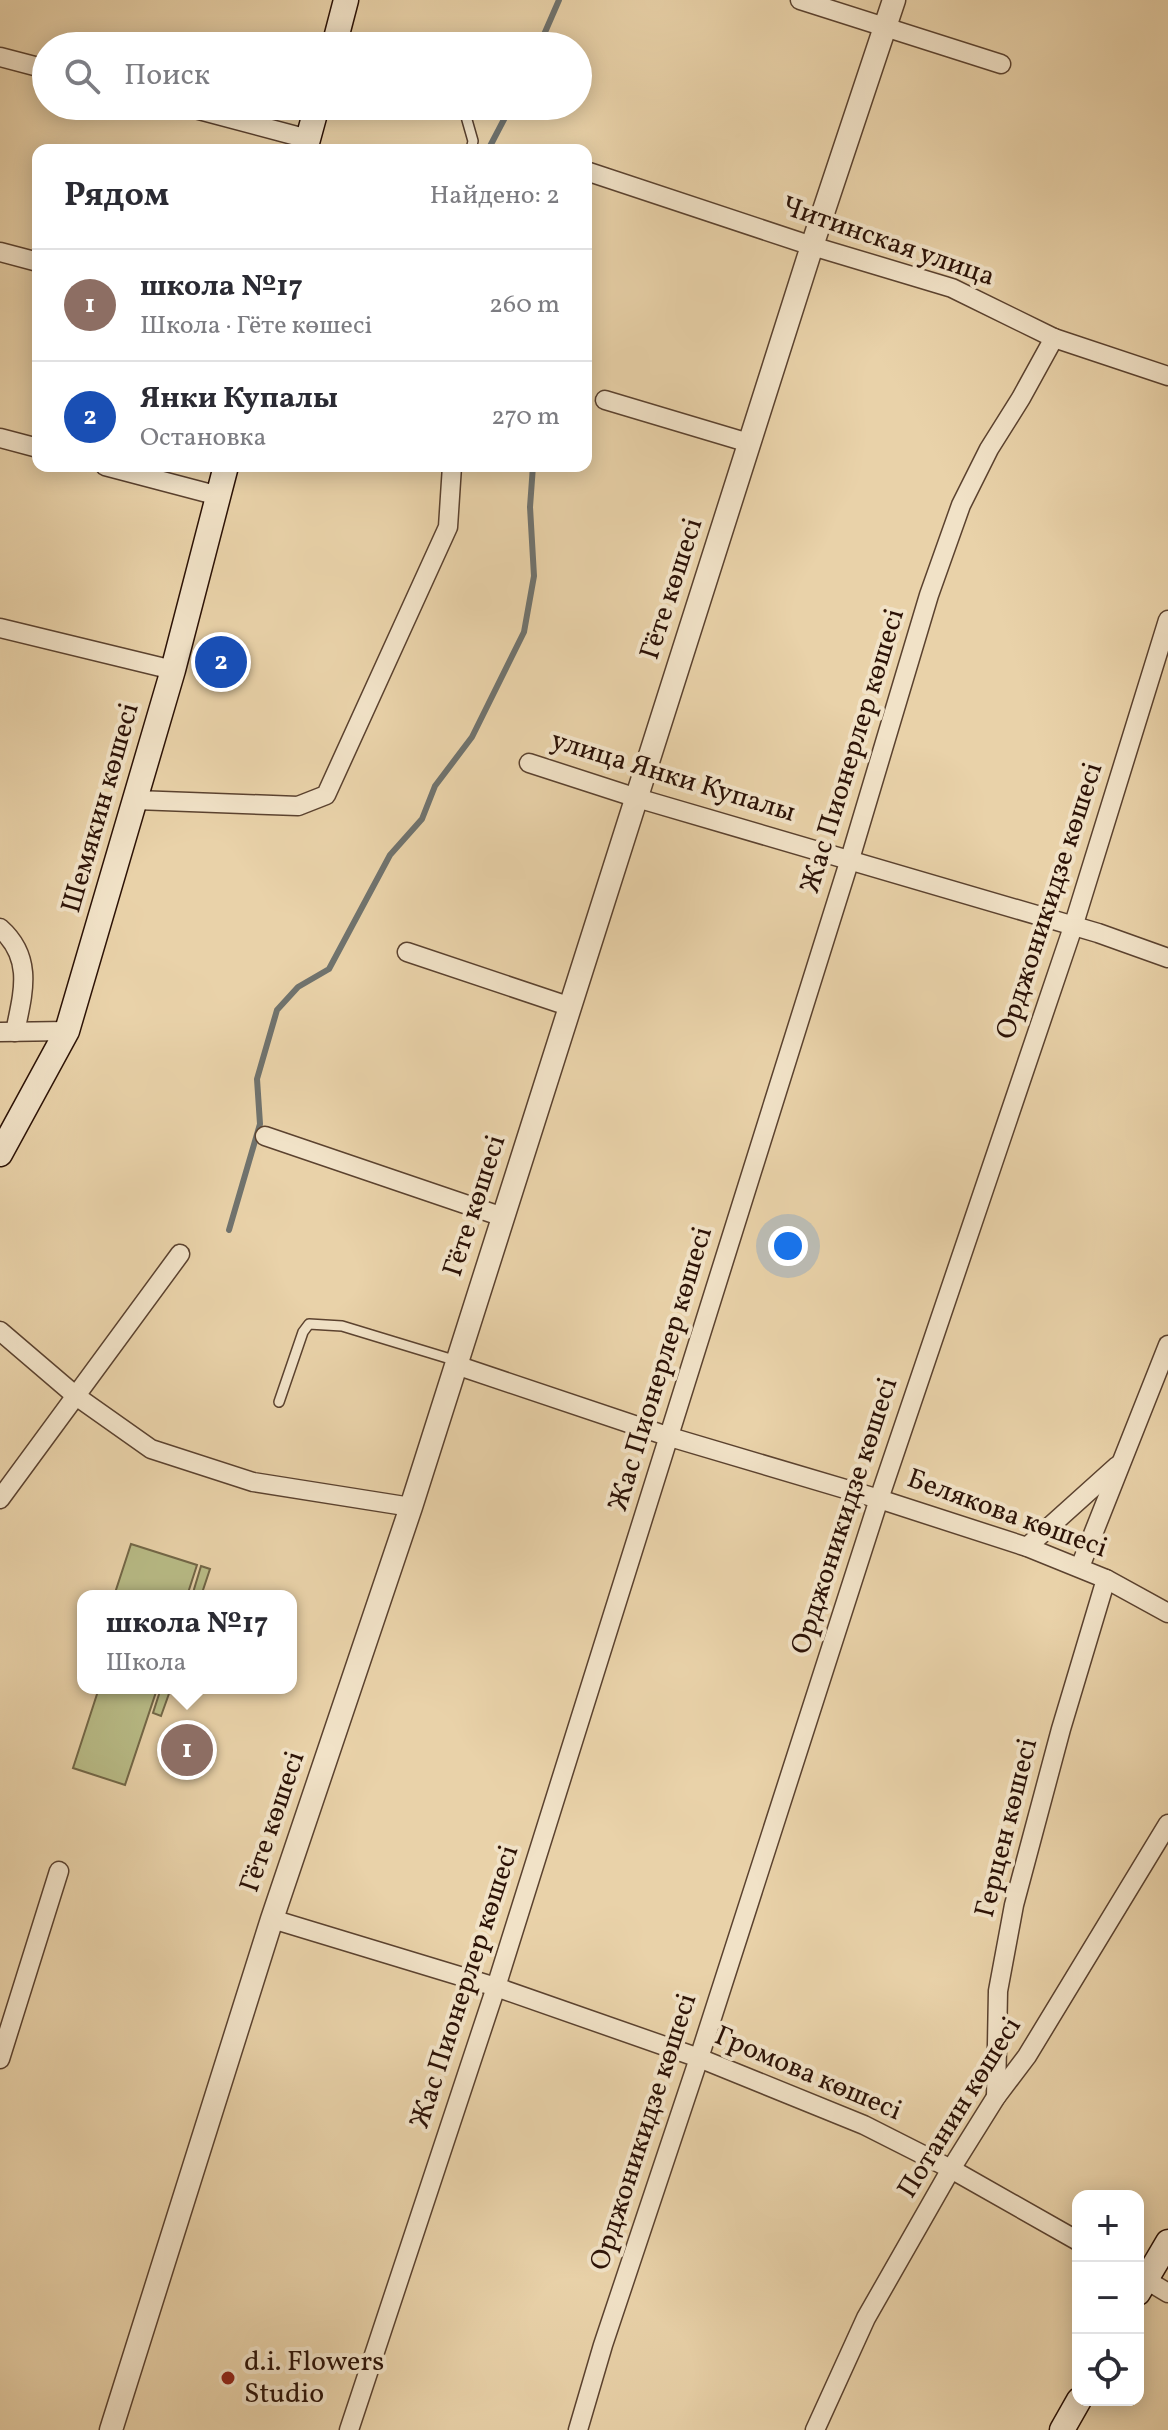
<!DOCTYPE html>
<html lang="ru">
<meta charset="utf-8">
<style>
body{margin:0;font-family:Vollkorn,serif;background:#f2f2f3;color:#2b2b33}
.controls{position:absolute;right:24px;bottom:24px;display:grid;overflow:hidden;border-radius:16px;box-shadow:0 4px 20px #0003}
.controls button{width:72px;height:72px;display:grid;place-items:center;padding:0;border:0;border-bottom:2px solid #e1e1e2;background:#fff;color:#2b2b33;font:40px sans-serif}
.you{position:absolute;left:788px;top:1246px;width:28px;height:28px;margin:-20px;border:6px solid #fff;border-radius:50%;background:#1a73e8;box-shadow:0 0 0 12px #1a73e833}
.badge{display:grid;place-items:center;width:52px;height:52px;border-radius:50%;background:#8f2418;color:#fff;font-size:26px;font-weight:700}
.pin{position:absolute;translate:-50% -50%;border:4px solid #fff;box-shadow:0 2px 8px #0006}
.popup{position:absolute;left:77px;top:1590px;width:220px;height:104px;box-sizing:border-box;display:grid;place-content:center;border-radius:16px;background:#fff;filter:drop-shadow(0 2px 6px #0005);font-size:26px;white-space:nowrap;color:#7c7c81}
.popup b{font-size:30px;color:#2b2b33}
.popup::after{content:'';position:absolute;left:50%;top:100%;margin-left:-16px;border:16px solid transparent;border-top-color:#fff}
.list{margin:0;padding:0;list-style:none}
h2{display:flex;justify-content:space-between;align-items:center;height:104px;margin:0;padding:0 32px;font-size:34px}
h2 small{font-size:26px;font-weight:400;color:#7c7c81}
.list li{display:grid;grid-template-columns:52px 1fr auto;gap:24px;align-items:center;box-sizing:border-box;height:112px;padding:0 32px;border-top:2px solid #e1e1e2}
.list b{display:block;font-size:30px;white-space:nowrap}
.list p{margin:0;font-size:26px;white-space:nowrap;color:#7c7c81}
.list em{font-size:26px;font-style:normal;color:#7c7c81}
.icon{flex:none;width:44px;height:44px;fill:none;stroke:currentColor;stroke-width:2;stroke-linecap:round;stroke-linejoin:round}
.map{position:relative;flex:none;width:1168px;height:2430px;overflow:hidden}
.search{position:absolute;background:#fff;box-shadow:0 4px 20px #0003;left:32px;top:32px;width:560px;height:88px;display:flex;align-items:center;gap:20px;box-sizing:border-box;padding:0 28px;border-radius:44px;color:#7c7c81;font-size:30px}
.panel{position:absolute;background:#fff;box-shadow:0 4px 20px #0003;left:32px;top:144px;width:560px;height:328px;border-radius:16px}
.map>svg:first-child{display:block}
.green{fill:#b8bb86;stroke:#726646;stroke-width:2}
.lines{fill:none;stroke-linecap:round;stroke-linejoin:round}
.stream{stroke:#70736e;stroke-width:6}
.service-casing{stroke:#5b422f;stroke-width:12}
.minor-casing{stroke:#5b422f;stroke-width:21}
.tertiary-casing{stroke:#5b422f;stroke-width:25}
.secondary-casing{stroke:#2c1206;stroke-width:27}
.service{stroke:#f1e2c7;stroke-width:9}
.minor{stroke:#f1e2c7;stroke-width:18}
.tertiary{stroke:#f1e2c7;stroke-width:22}
.secondary{stroke:#f1e2c7;stroke-width:24}
.poi-dot{fill:#8f2418;stroke:#f1e2c7;stroke-width:3}
.labels{text-anchor:middle;dominant-baseline:central;stroke-width:8;stroke-linejoin:round;paint-order:stroke}
.street-label{font-size:28px;fill:#2c1206;stroke:#f1e2c7}
.poi-label{font-size:28px;fill:#2c1206;stroke:#f1e2c7;text-anchor:start}
</style>
<div class="map">
<svg width="1168" height="2430" viewBox="0 0 1168 2430">
<rect width="100%" height="100%" fill="#e9d2a9"/>
<filter id="stains"><feTurbulence type="fractalNoise" baseFrequency=".0025" numOctaves="4"/><feColorMatrix values="0 0 0 0 .2 0 0 0 0 .09 0 0 0 0 .02 0 0 0 .5 -.17"/></filter>
<radialGradient id="worn" r=".72"><stop offset=".6" stop-color="#630" stop-opacity="0"/><stop offset="1" stop-color="#630" stop-opacity=".3"/></radialGradient>
<g class="green">
<polygon points="131,1544 197,1565 187,1596 114,1596"/>
<polygon points="201,1566 210,1569 201,1596 192,1596"/>
<polygon points="99,1688 145,1688 156,1692 125,1785 73,1768"/>
<polygon points="161,1688 171,1688 161,1716 153,1713"/>
</g>
<g class="lines">
<g class="stream">
<polyline points="539,46 559,0"/>
<polyline points="488,150 511,106"/>
<polyline points="229,1230 260,1124 257,1079 277,1010 298,987 329,969 390,855 422,819 435,786 472,737 524,632 534,576 530,507 533,466"/>
</g>
<g class="service-casing">
<g id="service">
<polyline points="463,106 473,141 471,150"/>
<polyline points="279,1402 303,1332 309,1324 342,1326 457,1361"/>
</g>
</g>
<g class="minor-casing">
<g id="minor">
<polyline points="800,0 1001,64"/>
<polyline points="0,57 46,69"/>
<polyline points="184,106 308,139"/>
<polyline points="586,171 812,246 952,288 1054,338 1168,376"/>
<polyline points="0,252 38,262"/>
<polyline points="605,400 749,443"/>
<polyline points="0,438 38,448"/>
<polyline points="105,466 219,496"/>
<polyline points="0,628 173,670"/>
<polyline points="529,763 637,798 1098,933 1168,958"/>
<polyline points="136,800 298,806 326,795 448,527 452,466"/>
<path d="M0,928C34,958 23,993 15,1032"/>
<polyline points="407,952 571,1007"/>
<polyline points="0,1032 67,1031"/>
<polyline points="265,1136 503,1217"/>
<polyline points="0,1331 76,1396 151,1449 253,1482 411,1507"/>
<polyline points="456,1365 670,1437 879,1499 1027,1547 1106,1579 1168,1613"/>
<polyline points="0,1499 180,1254"/>
<polyline points="1027,1547 1117,1466"/>
<polyline points="1080,1567 1168,1345"/>
<polyline points="272,1919 496,1987 699,2058 864,2125 951,2169 1078,2241"/>
<polyline points="0,2059 59,1871"/>
<polyline points="996,2097 998,1991 1014,1905 1061,1729 1106,1579"/>
<polyline points="1138,2275 1168,2293"/>
<polyline points="349,2430 496,1987 850,859 929,595 961,505 989,449 1021,398 1054,338"/>
<polyline points="578,2430 603,2345 699,2058 879,1499 1073,927 1168,620"/>
<polyline points="815,2430 866,2318 951,2169 996,2097 1027,2056 1168,1824"/>
</g>
</g>
<g class="tertiary-casing">
<polyline id="tertiary" points="111,2430 272,1919 411,1507 812,246 894,0"/>
</g>
<g class="secondary-casing">
<g id="secondary">
<polyline points="334,46 346,0"/>
<polyline points="305,150 317,106"/>
<polyline points="0,1154 67,1031 173,670 226,466"/>
<polyline points="1138,2293 1168,2242"/>
<polyline points="1062,2430 1079,2400"/>
</g>
</g>
<use href="#service" class="service"/>
<use href="#minor" class="minor"/>
<use href="#tertiary" class="tertiary"/>
<use href="#secondary" class="secondary"/>
</g>
<circle class="poi-dot" cx="228" cy="2378" r="8"/>
<g class="labels">
<g class="street-label">
<text transform="translate(888 242) rotate(19)">Читинская улица</text>
<text transform="translate(672 589) rotate(-72)">Гёте көшесі</text>
<text transform="translate(853 751) rotate(-73)">Жас Пионерлер көшесі</text>
<text transform="translate(673 777) rotate(17)">улица Янки Купалы</text>
<text transform="translate(101 808) rotate(-74)">Шемякин көшесі</text>
<text transform="translate(1050 901) rotate(-72)">Орджоникидзе көшесі</text>
<text transform="translate(475 1206) rotate(-72)">Гёте көшесі</text>
<text transform="translate(661 1369) rotate(-73)">Жас Пионерлер көшесі</text>
<text transform="translate(1007 1514) rotate(20)">Белякова көшесі</text>
<text transform="translate(845 1516) rotate(-72)">Орджоникидзе көшесі</text>
<text transform="translate(273 1822) rotate(-71)">Гёте көшесі</text>
<text transform="translate(1007 1828) rotate(-76)">Герцен көшесі</text>
<text transform="translate(465 1987) rotate(-72)">Жас Пионерлер көшесі</text>
<text transform="translate(808 2074) rotate(23)">Громова көшесі</text>
<text transform="translate(960 2108) rotate(-58)">Потанин көшесі</text>
<text transform="translate(644 2132) rotate(-72)">Орджоникидзе көшесі</text>
</g>
<g class="poi-label">
<text x="244" y="2362">d.i. Flowers<tspan x="244" dy="32">Studio</tspan></text>
</g>
</g>
<rect width="100%" height="100%" filter="url(#stains)"/>
<rect width="100%" height="100%" fill="url(#worn)"/>
</svg>
<div class="controls">
<button>+</button>
<button>−</button>
<button><svg class="icon" aria-label="locate" viewBox="0 0 24 24"><circle cx="12" cy="12" r="6"/><path d="M12 2v4M12 18v4M2 12h4M18 12h4"/></svg></button>
</div>
<div class="you"></div>
<div class="pin badge" style="left:187px;top:1750px;background:#8d6e63">1</div>
<div class="popup"><b>школа №17</b>Школа</div>
<div class="pin badge" style="left:221px;top:662px;background:#1a4fb4">2</div>
<div class="search"><svg class="icon" aria-label="search" viewBox="0 0 24 24"><circle cx="10" cy="10" r="6"/><path d="M15 15l6 6"/></svg>Поиск</div>
<section class="panel">
<h2>Рядом<small>Найдено: 2</small></h2>
<ul class="list">
<li><span class="badge" style="background:#8d6e63">1</span><div><b>школа №17</b><p>Школа · Гёте көшесі</p></div><em>260 m</em></li>
<li><span class="badge" style="background:#1a4fb4">2</span><div><b>Янки Купалы</b><p>Остановка</p></div><em>270 m</em></li>
</ul>
</section>
</div>
